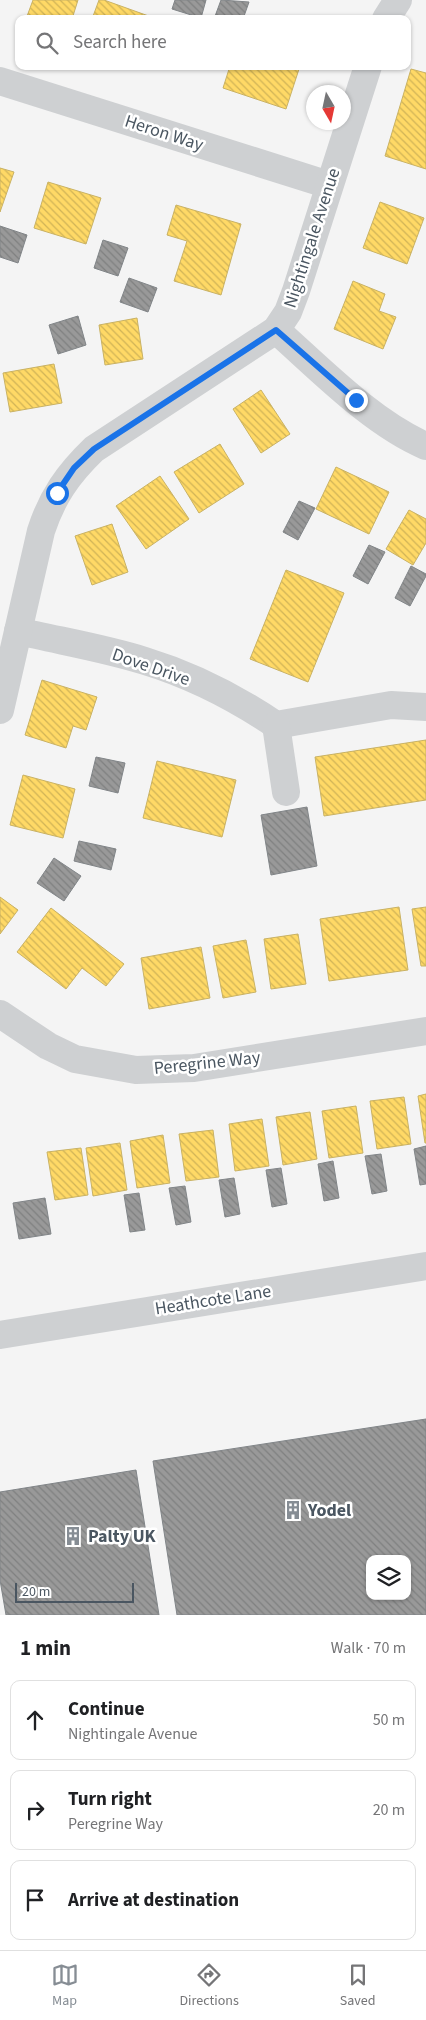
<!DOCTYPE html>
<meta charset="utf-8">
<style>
body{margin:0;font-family:"Source Sans 3",sans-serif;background:#f2f2f2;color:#202124}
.controls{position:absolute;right:15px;bottom:15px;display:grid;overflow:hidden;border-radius:10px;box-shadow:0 1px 4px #0004}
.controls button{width:45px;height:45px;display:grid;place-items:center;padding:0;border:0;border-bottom:1px solid #e0e0e0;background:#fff;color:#202124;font:25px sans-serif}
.compass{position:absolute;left:306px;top:85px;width:45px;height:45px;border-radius:50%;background:#fff;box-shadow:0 1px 4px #0004;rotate:171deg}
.scale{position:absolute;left:15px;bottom:12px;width:119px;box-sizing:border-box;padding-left:5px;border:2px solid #4a5661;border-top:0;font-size:14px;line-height:18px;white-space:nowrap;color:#4a5661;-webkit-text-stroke:4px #fff;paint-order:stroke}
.stop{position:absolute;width:15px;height:15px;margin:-11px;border:4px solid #1a73e8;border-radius:50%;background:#fff}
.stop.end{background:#1a73e8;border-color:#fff;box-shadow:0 1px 5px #0008}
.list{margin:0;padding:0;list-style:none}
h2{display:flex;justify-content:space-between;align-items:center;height:65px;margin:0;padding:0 20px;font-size:21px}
h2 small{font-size:16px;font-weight:400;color:#757577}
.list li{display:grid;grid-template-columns:32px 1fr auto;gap:15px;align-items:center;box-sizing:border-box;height:80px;margin:0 10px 10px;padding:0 10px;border:1px solid #e0e0e0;border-radius:10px}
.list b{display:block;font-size:19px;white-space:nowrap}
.list p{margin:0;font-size:16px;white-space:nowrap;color:#757577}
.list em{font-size:16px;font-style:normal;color:#757577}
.icon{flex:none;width:28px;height:28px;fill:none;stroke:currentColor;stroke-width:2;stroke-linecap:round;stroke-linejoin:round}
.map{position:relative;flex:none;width:426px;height:1615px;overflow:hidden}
.search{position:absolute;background:#fff;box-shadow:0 1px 4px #0004;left:15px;right:15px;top:15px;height:55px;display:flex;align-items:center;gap:12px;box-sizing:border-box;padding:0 18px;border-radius:10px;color:#757577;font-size:19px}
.sheet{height:335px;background:#fff}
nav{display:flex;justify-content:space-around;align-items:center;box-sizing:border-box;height:70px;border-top:1px solid #e0e0e0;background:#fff;font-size:14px;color:#757577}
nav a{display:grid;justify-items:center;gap:2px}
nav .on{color:#868d94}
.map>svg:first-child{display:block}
.homes{fill:url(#homes-back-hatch);stroke:#c9b264}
.industry{fill:url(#industry-back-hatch);stroke:#818588;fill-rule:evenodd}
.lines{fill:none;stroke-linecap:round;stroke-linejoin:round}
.minor{stroke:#ced0d2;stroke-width:28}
.tertiary{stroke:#ced0d2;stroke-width:28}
.route{stroke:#1a73e8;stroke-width:6}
.labels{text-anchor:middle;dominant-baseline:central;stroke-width:5;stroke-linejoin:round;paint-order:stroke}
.street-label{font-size:18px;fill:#4a5661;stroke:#fff}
.poi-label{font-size:18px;font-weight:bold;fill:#4a5661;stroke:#fff;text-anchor:start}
</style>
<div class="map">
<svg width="426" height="1615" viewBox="0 0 426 1615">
<defs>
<pattern id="homes-back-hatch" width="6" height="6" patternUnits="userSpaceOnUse" patternTransform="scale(1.25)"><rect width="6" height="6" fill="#ffd966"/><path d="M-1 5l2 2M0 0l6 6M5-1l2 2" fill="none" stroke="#d0b357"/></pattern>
<pattern id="industry-back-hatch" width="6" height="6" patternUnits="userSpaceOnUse" patternTransform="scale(1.25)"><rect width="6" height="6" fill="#999"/><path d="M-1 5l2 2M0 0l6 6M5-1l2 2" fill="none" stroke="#7f8080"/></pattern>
</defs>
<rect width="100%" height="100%" fill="#f4f4f4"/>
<g class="homes">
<polygon points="33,0 78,0 72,19 26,19"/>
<polygon points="99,0 104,0 157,19 92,19"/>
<polygon points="230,66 300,66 286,109 223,88"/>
<polygon points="411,69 426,73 426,169 385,156"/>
<polygon points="0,168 14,172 0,212"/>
<polygon points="48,182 101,198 86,244 34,228"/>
<polygon points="380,202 424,218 407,264 363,248"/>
<polygon points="176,205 241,224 221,295 174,281 187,241 167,235"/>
<polygon points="353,281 385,294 379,311 396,317 383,349 334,329"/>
<polygon points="137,318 143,359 105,365 99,325"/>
<polygon points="54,364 62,403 10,412 3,373"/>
<polygon points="261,390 290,434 261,453 233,409"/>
<polygon points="220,444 244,484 199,513 174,472"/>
<polygon points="336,467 389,492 369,534 316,509"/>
<polygon points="160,476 189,519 146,549 116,506"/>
<polygon points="409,510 426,519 426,543 413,565 386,549"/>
<polygon points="112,524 128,572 92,585 75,536"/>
<polygon points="286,570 344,593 308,682 250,659"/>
<polygon points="42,680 97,697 86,730 73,726 66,748 25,735"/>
<polygon points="426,740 426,800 324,816 315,757"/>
<polygon points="157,761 236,780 222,837 143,818"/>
<polygon points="23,775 75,789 63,838 10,825"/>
<polygon points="0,897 18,910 0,934"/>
<polygon points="399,907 408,970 329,981 320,919"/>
<polygon points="426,907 426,966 421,966 412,909"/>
<polygon points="51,908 124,964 106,986 82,968 66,989 17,952"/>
<polygon points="298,934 306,984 271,989 264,939"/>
<polygon points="246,940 256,992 223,998 213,946"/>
<polygon points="201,947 210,998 149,1009 141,958"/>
<polygon points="426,1094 426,1143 425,1143 418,1096"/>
<polygon points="404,1097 411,1144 377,1149 370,1101"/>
<polygon points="356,1106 363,1153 329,1158 322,1111"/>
<polygon points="310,1112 317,1159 283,1165 276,1117"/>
<polygon points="262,1119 269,1166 235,1171 229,1124"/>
<polygon points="213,1130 219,1177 186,1181 179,1134"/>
<polygon points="163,1135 170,1183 137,1188 130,1141"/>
<polygon points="120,1143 127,1190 93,1196 86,1148"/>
<polygon points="81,1148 88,1195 55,1200 47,1152"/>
</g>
<g class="industry">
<polygon points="175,0 206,0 201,18 172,9"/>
<polygon points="221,0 249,2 243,19 214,19"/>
<polygon points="0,226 27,235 18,263 0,257"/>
<polygon points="103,240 128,248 118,276 94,268"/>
<polygon points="129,278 157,288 148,312 120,302"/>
<polygon points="78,316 86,345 58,354 49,325"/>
<polygon points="299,501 315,508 298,540 283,532"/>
<polygon points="369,545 385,552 368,584 353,576"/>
<polygon points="411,566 426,574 426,576 410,606 395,598"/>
<polygon points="96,757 125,763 118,793 89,786"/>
<polygon points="307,807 317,866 271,875 261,815"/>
<polygon points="79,841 116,849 111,870 74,861"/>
<polygon points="54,858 81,876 64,901 37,883"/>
<polygon points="426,1146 426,1184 420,1185 414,1149"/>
<polygon points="381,1154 387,1191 372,1194 365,1156"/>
<polygon points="333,1161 339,1198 324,1201 318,1164"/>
<polygon points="281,1168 287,1204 272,1207 266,1170"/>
<polygon points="234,1178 240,1214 225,1217 219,1180"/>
<polygon points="185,1186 191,1222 176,1225 169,1188"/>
<polygon points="139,1193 145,1230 130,1232 124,1195"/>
<polygon points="45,1198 51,1234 19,1239 13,1203"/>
<path d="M426,1419V1615H177L153,1461ZM370,1559H407V1596H370Z"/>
<polygon points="136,1470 159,1615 6,1615 0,1580 0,1492"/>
</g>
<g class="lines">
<g class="minor">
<polyline points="386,19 398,0"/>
<polyline points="0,81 329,185"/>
<path d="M276,330C320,369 372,423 426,446"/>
<path d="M18,631C60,641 104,648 145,661C191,675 236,698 276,725L391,705L426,707"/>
<path d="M0,710L41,531C52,497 68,474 94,449L276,330L288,312L296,291L368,66"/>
<polyline points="276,725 286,792"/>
<polyline points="0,1014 48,1046 75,1059 136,1070 194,1068 426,1031"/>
</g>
<polyline class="tertiary" points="0,1335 426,1266"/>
</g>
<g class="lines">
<polyline class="route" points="57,493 74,468 94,449 276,330 356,400"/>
</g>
<defs>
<g id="building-bare" transform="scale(1.5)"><path d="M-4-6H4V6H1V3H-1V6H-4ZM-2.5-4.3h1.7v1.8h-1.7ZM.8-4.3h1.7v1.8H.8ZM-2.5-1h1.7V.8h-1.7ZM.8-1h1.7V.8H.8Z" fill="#868d94" stroke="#fff" stroke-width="2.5" paint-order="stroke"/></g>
</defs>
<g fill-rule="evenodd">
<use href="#building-bare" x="293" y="1510"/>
<use href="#building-bare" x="73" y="1536"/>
</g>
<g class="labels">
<g class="street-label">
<text transform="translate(164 133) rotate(18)">Heron Way</text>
<text transform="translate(312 238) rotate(-72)">Nightingale Avenue</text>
<text transform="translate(151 667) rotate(19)">Dove Drive</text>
<text transform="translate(207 1063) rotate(-6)">Peregrine Way</text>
<text transform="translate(213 1300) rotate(-9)">Heathcote Lane</text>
</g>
<g class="poi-label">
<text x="308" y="1510">Yodel</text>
<text x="88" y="1536">Palty UK</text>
</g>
</g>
</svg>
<div class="controls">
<button><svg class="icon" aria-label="layers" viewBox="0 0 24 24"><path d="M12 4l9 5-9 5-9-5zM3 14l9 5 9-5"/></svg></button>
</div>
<svg class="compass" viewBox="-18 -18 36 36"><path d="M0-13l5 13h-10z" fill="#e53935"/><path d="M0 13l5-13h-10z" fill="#757577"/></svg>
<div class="scale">20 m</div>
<div class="stop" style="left:57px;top:493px"></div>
<div class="stop end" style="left:356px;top:400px"></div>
<div class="search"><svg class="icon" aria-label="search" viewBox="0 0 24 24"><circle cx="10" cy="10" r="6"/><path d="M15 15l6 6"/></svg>Search here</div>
</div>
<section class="sheet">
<h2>1 min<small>Walk · 70 m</small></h2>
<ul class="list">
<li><svg class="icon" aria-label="ahead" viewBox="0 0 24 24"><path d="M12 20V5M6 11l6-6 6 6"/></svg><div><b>Continue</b><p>Nightingale Avenue</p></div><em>50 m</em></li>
<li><svg class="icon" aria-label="right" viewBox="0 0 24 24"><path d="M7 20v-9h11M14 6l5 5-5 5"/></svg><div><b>Turn right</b><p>Peregrine Way</p></div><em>20 m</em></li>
<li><svg class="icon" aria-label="arrive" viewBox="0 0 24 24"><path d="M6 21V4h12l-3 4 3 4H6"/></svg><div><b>Arrive at destination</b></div></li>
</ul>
</section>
<nav>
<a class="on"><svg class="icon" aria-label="map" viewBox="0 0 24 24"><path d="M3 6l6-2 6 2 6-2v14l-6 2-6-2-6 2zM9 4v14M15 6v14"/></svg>Map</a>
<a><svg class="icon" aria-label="directions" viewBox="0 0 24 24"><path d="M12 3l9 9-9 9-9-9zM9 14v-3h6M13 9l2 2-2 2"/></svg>Directions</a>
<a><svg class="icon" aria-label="saved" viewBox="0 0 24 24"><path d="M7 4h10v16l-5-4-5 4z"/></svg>Saved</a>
</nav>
